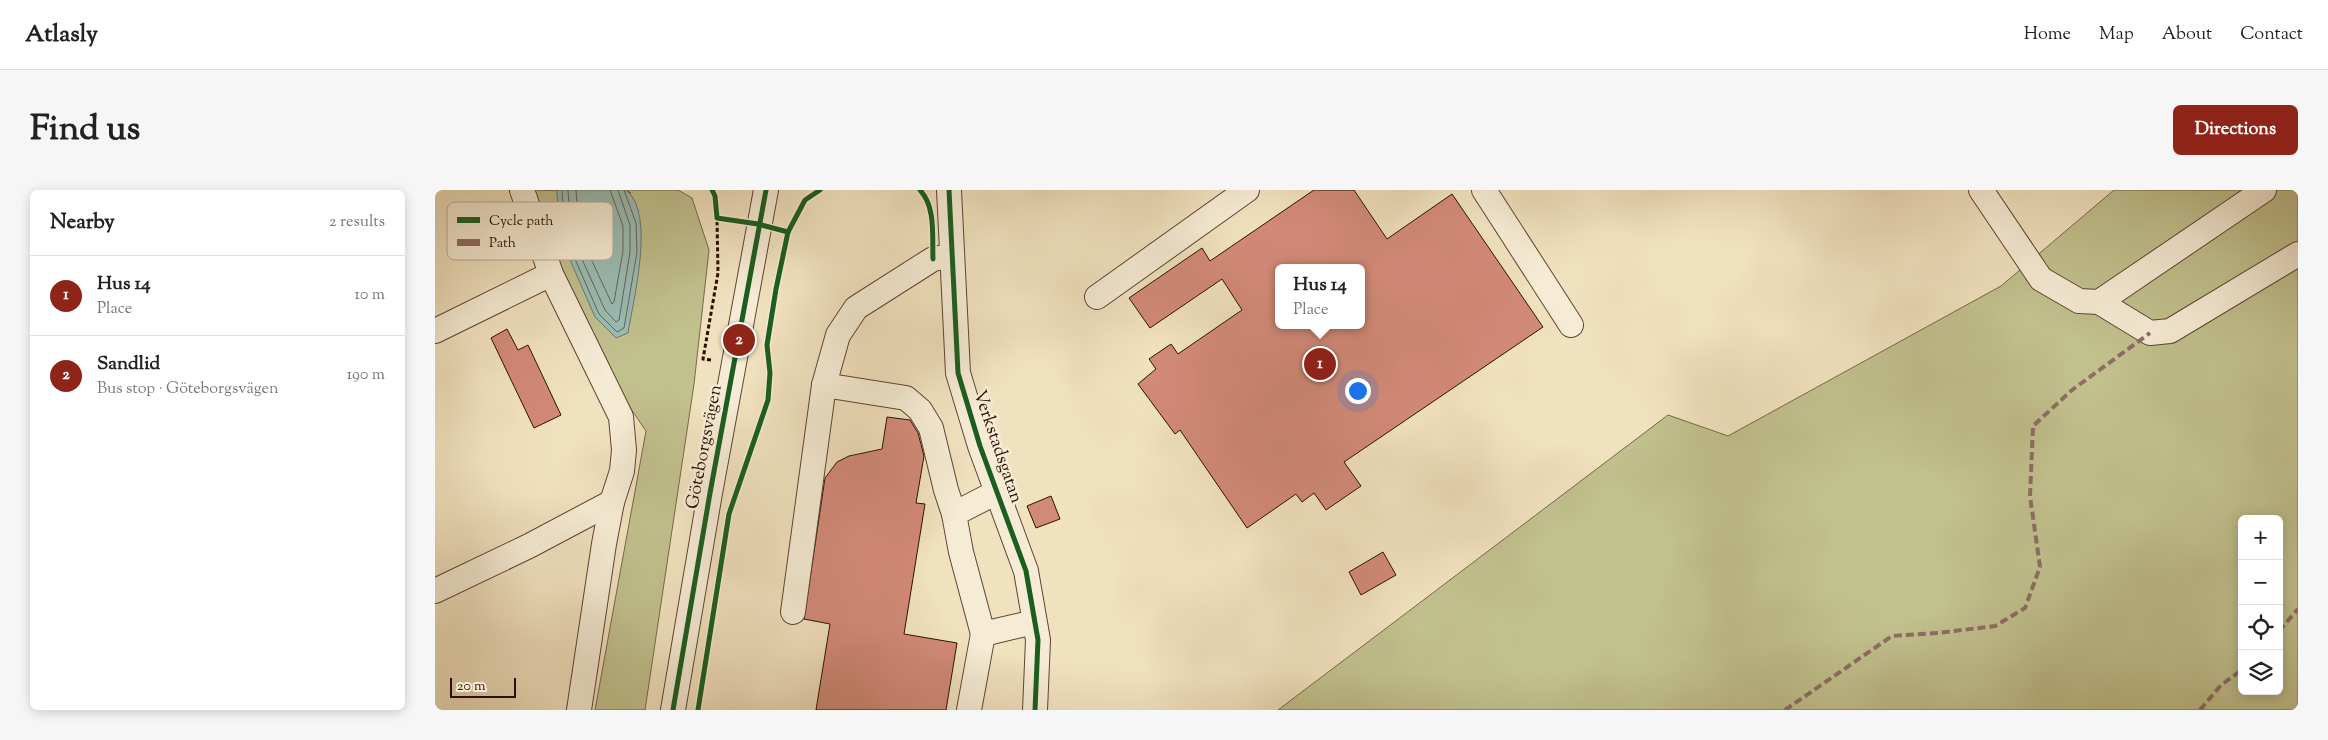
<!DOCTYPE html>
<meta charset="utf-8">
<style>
body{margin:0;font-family:"Sorts Mill Goudy",serif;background:#f6f6f6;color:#222}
.controls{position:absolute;right:15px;bottom:15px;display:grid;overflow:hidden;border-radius:8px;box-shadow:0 2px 12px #0003}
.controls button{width:45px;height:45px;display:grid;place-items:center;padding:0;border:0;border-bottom:1px solid #e0e0e0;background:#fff;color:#222;font:25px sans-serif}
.scale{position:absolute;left:15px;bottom:12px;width:66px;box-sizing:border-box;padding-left:5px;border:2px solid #2d0f03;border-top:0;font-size:14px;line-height:18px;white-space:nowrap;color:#2d0f03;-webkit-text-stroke:4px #f6ecd5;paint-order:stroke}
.you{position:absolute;left:922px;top:200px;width:18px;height:18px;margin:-12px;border:4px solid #fff;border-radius:50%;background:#1a73e8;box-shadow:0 0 0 8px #1a73e833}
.badge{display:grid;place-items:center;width:32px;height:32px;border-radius:50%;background:#8f2418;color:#fff;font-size:16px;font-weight:700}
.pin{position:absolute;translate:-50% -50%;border:2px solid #fff;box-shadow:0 1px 5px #0006}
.popup{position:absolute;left:840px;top:74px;width:90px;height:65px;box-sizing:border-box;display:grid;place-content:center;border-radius:8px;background:#fff;filter:drop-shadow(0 1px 4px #0005);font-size:16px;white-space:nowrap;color:#767676}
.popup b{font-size:19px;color:#222}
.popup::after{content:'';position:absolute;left:50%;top:100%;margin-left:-10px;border:10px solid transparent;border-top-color:#fff}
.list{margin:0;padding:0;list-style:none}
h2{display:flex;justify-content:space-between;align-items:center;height:65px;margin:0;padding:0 20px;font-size:21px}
h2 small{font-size:16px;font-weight:400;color:#767676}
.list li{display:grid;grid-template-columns:32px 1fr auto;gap:15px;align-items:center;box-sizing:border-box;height:80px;padding:0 20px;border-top:1px solid #e0e0e0}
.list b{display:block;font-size:19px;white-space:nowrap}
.list p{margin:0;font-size:16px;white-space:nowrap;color:#767676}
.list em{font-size:16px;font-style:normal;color:#767676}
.icon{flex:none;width:28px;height:28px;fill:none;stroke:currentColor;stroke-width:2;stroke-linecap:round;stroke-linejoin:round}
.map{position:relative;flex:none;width:1863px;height:520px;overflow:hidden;border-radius:8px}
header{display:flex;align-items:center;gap:30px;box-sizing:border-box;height:70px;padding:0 25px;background:#fff;border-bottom:1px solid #e0e0e0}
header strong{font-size:24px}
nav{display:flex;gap:28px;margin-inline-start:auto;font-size:18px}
.intro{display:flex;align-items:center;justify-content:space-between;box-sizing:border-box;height:120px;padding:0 30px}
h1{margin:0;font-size:35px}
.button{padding:12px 22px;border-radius:8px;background:#8f2418;color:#fff;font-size:18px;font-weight:700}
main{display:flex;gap:30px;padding:0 30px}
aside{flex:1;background:#fff;border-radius:8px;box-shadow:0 2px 12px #0003}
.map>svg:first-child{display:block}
.green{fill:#c1c18e;stroke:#776848;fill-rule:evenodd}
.water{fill:#9bbdb5;stroke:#6f776e}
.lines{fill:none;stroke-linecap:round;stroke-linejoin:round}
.shore{stroke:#64665c;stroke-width:1}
.building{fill:#d28a78;stroke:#2d0f03;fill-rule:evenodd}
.minor-casing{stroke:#5e4432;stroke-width:26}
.path{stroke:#2d0f03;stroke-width:3;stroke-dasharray:4 2.5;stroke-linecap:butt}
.minor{stroke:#f6ecd5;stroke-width:24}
.quiet{stroke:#8d6e63;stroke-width:4;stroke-dasharray:8 4;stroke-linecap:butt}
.cycleway-casing{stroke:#f6ecd5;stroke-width:8}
.cycleway{stroke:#1b5e20;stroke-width:5}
.labels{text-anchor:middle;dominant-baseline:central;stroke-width:5;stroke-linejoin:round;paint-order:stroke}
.street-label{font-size:18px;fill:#2d0f03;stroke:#f6ecd5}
.key{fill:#f6ecd5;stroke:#baaa96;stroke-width:1}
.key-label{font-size:14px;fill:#2d0f03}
</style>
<header>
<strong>Atlasly</strong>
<nav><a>Home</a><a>Map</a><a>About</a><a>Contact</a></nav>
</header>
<div class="intro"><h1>Find us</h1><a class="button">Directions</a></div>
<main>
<aside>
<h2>Nearby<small>2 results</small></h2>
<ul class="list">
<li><span class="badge">1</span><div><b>Hus 14</b><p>Place</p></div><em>10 m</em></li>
<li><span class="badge">2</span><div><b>Sandlid</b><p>Bus stop · Göteborgsvägen</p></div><em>190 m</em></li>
</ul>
</aside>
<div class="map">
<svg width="1863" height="520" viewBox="0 0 1863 520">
<rect width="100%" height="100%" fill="#f1e2bf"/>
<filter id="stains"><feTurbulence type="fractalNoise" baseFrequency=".004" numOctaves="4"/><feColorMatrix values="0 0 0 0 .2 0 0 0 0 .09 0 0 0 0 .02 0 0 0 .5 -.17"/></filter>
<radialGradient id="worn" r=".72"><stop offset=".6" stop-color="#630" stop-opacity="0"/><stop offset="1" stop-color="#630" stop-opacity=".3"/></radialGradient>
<g class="green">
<polygon points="99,0 196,3 191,0 243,0 257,8 274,60 259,194 210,520 160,520 211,241 181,197 104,44"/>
<path d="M1679,0H1863V520H843L1233,225L1293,246L1566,96ZM1807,329H1844V501H1807Z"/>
</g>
<path class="water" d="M124,0H191C221,23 198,111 193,143L181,148L160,127L125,47L122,2Z"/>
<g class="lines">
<g class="shore">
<polyline points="127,0 130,46 164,124 182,142 189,138 202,62 201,33 189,0"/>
<polyline points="133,0 136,45 170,120 181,132 184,130 195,62 195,35 183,0"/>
<polyline points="141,0 144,43 177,114 179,112 188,61 188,36 175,0"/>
</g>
</g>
<g class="building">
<path d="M879,0H919L952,49L1017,4L1108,137L909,272L926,296L891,320L879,303L867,312L861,304L812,338L745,240L740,244L703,194L721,179L714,169L736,154L743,164L807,120L787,89L715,138L694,108L767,58L775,71ZM844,78H926V135H844Z"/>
<polygon points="72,139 83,160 93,155 126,225 99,238 56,148"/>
<polygon points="452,227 475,230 483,243 489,266 481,313 490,314 469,444 522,453 511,520 381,520 395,434 369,429 390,288 402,272 414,266 447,259"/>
<polygon points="616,306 625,329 601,338 592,316"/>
<polygon points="948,362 961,385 926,405 914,382"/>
</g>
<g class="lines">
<g class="minor-casing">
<g id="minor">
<polyline points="87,0 116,84 186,227 189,260 187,281 177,312 169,354 144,520"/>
<polyline points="514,0 523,183 545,256 591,381 603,450 600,520"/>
<polyline points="1049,0 1136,135"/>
<polyline points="1546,0 1606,89 1644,111 1664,112 1715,143 1735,141 1863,64"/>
<polyline points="662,107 812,0"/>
<polyline points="1664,112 1829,0"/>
<polyline points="0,141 116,84"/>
<polyline points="389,195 471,208 485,220 496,238 511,300 519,324"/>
<polyline points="562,302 519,324 526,362 548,444 599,432"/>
<polyline points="0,401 94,356 177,312"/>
<polyline points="358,422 389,195 403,145 421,118 498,69 516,66"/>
<polyline points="238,520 275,303 331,0"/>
<polyline points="534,520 548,444"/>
</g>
</g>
<polyline class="path" points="276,170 268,169 283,83 282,28"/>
<use href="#minor" class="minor"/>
<g class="quiet">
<polyline points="1844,441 1863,419"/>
<polyline points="1350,520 1457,446 1503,443 1560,436 1590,418 1605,377 1595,306 1598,236 1637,200 1715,143"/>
<polyline points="1765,520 1786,495 1807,480"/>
</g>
<g class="cycleway-casing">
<g id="cycleway">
<polyline points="277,0 280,6 282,28 323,34 353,42"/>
<path d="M485,0C501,17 497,46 498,69"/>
<polyline points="514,0 523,183 545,256 591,381 603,450 600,520"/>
<polyline points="238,520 275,303 331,0"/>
<polyline points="263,520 294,324 333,210 335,183 332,155 341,99 353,42 370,10 385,0"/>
</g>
</g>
<use href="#cycleway" class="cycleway"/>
</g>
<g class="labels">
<g class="street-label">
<text transform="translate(270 257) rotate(-79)">Göteborgsvägen</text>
<text transform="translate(562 257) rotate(71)">Verkstadsgatan</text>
</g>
</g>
<rect x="12" y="12" width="166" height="58" rx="8" class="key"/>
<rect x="22" y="27" width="23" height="6" fill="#1b5e20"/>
<rect x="22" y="49" width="23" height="7" fill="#8d6e63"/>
<g class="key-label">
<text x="54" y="35">Cycle path</text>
<text x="54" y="57">Path</text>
</g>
<rect width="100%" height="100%" filter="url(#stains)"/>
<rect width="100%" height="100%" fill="url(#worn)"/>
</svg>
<div class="controls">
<button>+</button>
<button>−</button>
<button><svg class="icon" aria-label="locate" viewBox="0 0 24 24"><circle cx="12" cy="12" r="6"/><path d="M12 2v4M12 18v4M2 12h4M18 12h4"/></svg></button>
<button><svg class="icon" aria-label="layers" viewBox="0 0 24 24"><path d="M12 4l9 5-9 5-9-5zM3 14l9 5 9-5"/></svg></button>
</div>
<div class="scale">20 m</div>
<div class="you"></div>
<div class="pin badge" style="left:885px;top:174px">1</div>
<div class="popup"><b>Hus 14</b>Place</div>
<div class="pin badge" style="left:304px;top:150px">2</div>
</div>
</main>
